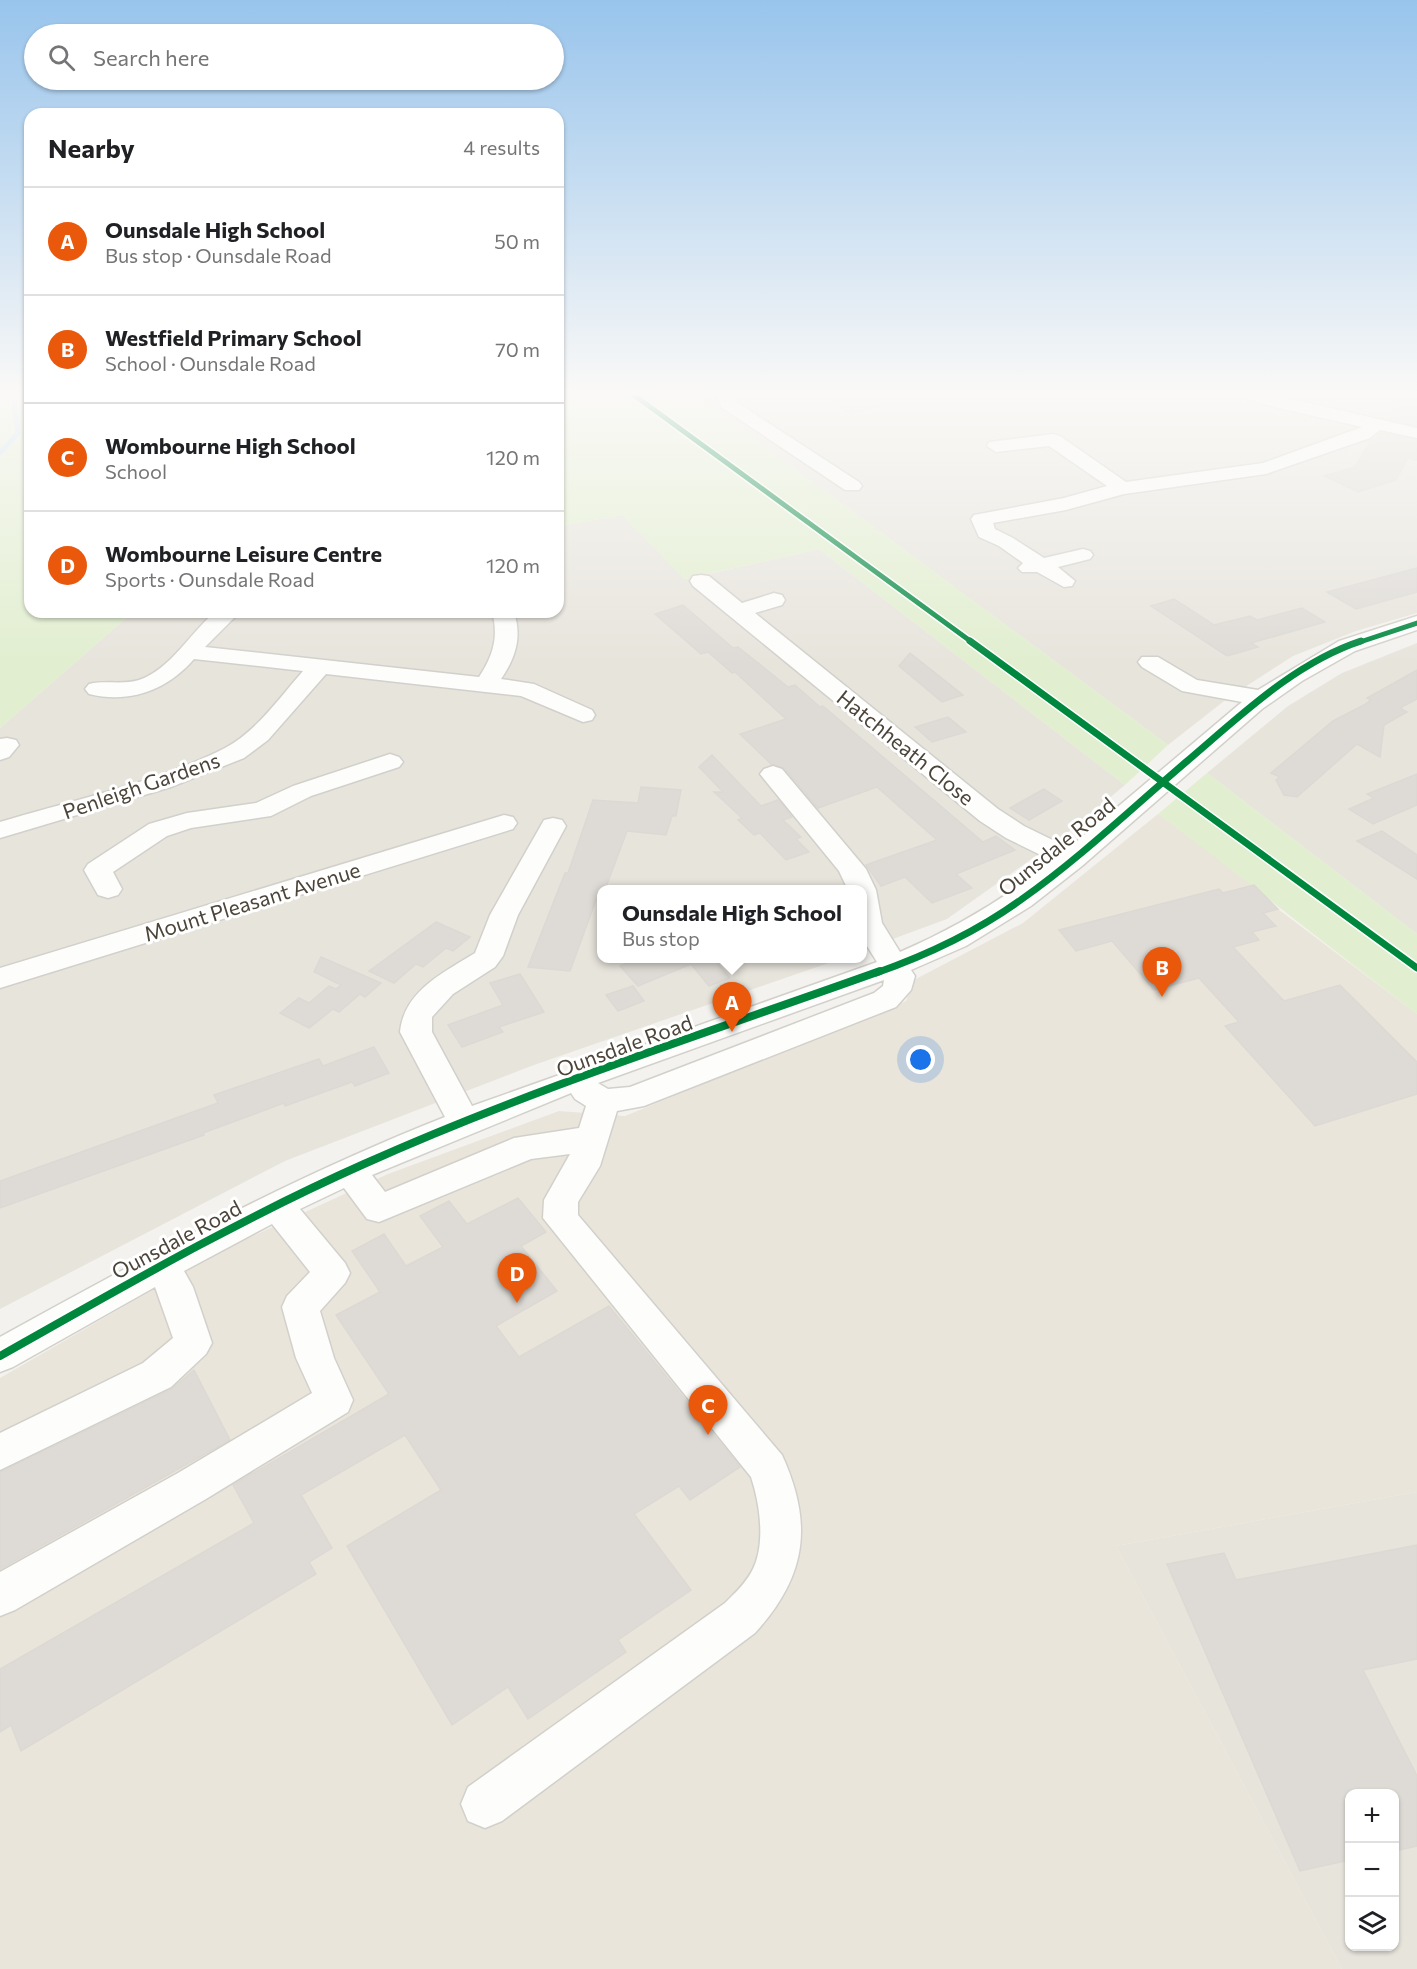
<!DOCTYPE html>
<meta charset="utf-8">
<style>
body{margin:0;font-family:Commissioner,sans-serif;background:#f2f2f2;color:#202124}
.controls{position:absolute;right:18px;bottom:18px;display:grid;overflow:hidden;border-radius:12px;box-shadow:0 2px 4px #0004}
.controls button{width:54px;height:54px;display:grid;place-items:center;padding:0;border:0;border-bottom:2px solid #e0e0e0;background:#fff;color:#202124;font:30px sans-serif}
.you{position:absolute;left:921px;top:1060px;width:21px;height:21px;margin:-15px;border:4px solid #fff;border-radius:50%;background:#1a73e8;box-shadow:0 0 0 9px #1a73e833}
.badge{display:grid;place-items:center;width:39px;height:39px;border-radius:50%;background:#ea580c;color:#fff;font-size:20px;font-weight:700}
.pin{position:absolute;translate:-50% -50px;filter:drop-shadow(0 2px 3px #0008)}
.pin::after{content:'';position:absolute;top:32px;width:21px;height:18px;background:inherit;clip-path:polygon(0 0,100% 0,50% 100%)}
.popup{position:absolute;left:597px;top:885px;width:270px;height:78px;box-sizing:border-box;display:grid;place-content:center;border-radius:12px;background:#fff;filter:drop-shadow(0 2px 4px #0005);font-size:20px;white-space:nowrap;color:#757577}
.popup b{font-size:22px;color:#202124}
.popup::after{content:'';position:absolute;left:50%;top:100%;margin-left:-12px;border:12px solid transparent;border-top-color:#fff}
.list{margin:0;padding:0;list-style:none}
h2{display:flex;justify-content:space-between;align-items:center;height:78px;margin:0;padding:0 24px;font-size:26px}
h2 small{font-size:20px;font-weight:400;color:#757577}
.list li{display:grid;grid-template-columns:39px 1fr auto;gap:18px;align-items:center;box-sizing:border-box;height:108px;padding:0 24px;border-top:2px solid #e0e0e0}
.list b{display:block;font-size:22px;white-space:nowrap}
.list p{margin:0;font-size:20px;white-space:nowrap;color:#757577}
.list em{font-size:20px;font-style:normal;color:#757577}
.icon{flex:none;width:33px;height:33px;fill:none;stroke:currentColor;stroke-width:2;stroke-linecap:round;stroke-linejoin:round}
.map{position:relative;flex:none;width:1417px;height:1969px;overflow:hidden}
.search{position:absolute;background:#fff;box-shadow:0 2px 4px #0004;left:24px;top:24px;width:540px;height:66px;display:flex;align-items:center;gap:15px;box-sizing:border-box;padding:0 21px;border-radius:33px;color:#757577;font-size:22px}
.panel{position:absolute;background:#fff;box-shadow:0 2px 4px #0004;left:24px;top:108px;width:540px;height:510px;border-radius:18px}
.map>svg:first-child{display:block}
.residential{fill:#e7e4dc;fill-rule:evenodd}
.education{fill:#eae5da}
.green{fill:#e1eecf}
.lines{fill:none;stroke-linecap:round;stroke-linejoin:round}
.stream{stroke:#c0ddf1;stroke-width:5}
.building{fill:#dedbd6;stroke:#dcd9d4;stroke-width:1.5}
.minor-casing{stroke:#d2d0cb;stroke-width:3}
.minor{fill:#fdfdfc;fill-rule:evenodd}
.cycleway-far2-casing{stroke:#fff;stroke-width:8}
.cycleway-far1-casing{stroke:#fff;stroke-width:10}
.cycleway-casing{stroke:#fff;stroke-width:12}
.cycleway-far2{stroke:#00873e;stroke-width:5}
.cycleway-far1{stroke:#00873e;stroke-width:7}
.cycleway{stroke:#00873e;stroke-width:8}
.labels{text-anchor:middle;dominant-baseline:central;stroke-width:6;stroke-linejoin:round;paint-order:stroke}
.street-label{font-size:21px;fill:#4b4439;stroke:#fff}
</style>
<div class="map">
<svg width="1417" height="1969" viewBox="0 0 1417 1969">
<rect width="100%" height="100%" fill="#f4f2ee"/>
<g class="residential">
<polygon points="688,390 1417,390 1417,613 1356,631 1293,656 1228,698 1168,745"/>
<polygon points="623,515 685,579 819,549 1125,785 1061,838 947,919 863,950 862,890 602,890 602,958 840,959 534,1065 285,1161 0,1309 0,728 133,612 558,612 558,526"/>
<polygon points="1417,643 1417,934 1207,773 1288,706 1342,673"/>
<path d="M1417,1492V1969H1342L1116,1546ZM1350,1794H1394V1946H1350Z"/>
</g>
<polygon class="education" points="1158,814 1254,885 1278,909 1417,1014 1417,1492 1116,1546 1342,1969 0,1969 0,1378 218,1252 388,1174 559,1111 625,1116 906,1001 912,981 1023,923"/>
<g class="green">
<polygon points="0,390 23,390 14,400 3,403 30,409 30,612 133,612 0,728"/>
<polygon points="558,390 691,392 1168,745 1125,785 819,549 684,579 623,515 558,526"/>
<path d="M1207,773L1417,934V1014C1330,948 1245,879 1158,814Z"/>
</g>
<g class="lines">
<polyline class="stream" points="0,453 18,433 14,404"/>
</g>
<g class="building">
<polygon points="820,390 859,390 881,407 850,413"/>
<polygon points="1409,390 1417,390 1417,426 1390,419"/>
<polygon points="1381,433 1417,440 1417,460 1408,458 1396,480 1358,492 1324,476 1355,467 1371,440 1377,438"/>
<polygon points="1417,568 1417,592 1356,609 1327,592"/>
<polygon points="1174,599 1214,625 1250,616 1257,620 1302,608 1325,622 1251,643 1258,647 1227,656 1151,606"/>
<polygon points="683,605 733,648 738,647 788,687 795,685 820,707 823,706 983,842 996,836 1015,850 956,874 972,888 932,903 905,877 881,886 866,865 937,840 877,787 818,808 784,768 771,764 740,734 786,719 735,672 732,673 708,652 701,654 655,614"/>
<polygon points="910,653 963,695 942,702 899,666"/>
<polygon points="1417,670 1417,699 1400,708 1407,712 1384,725 1380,757 1357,744 1297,797 1284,795 1276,780 1280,777 1271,773 1333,721 1364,705 1371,700 1367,698"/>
<polygon points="948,717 966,732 932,742 915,727"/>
<polygon points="712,755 761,806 778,800 792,817 783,820 801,837 796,839 809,852 786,860 760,833 754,835 738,820 742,818 714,792 723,792 699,767"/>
<polygon points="1417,774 1417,805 1373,824 1349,809 1374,798 1367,794"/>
<polygon points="641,787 681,790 676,816 672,816 666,835 627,831 605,890 599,892 570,971 528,967 565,873 568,873 593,800 638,803"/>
<polygon points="1044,789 1062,801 1029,820 1010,808"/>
<polygon points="1382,831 1417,855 1417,879 1357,841"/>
<polygon points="1254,885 1278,909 1263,913 1276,926 1252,932 1259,940 1233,947 1284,1001 1340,985 1417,1062 1417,1094 1315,1126 1225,1026 1239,1022 1199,978 1154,990 1112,941 1076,951 1059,930 1219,889 1223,893"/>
<polygon points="436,922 470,937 453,951 446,948 423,967 416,964 394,983 369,971"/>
<polygon points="321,957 381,983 365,997 360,994 339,1012 333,1009 309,1028 280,1013 299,998 309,1003 329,986 336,989 341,985 314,972"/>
<polygon points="638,958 713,958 730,978 709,986 691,964 638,986 620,966"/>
<polygon points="520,974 544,1012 499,1027 503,1032 462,1047 448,1025 503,1005 490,983"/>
<polygon points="633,986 644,1001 618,1011 606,995"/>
<polygon points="374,1047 389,1073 355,1086 352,1082 285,1106 284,1103 203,1133 204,1135 0,1208 0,1181 218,1103 214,1095 319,1059 323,1066"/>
<polygon points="518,1198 546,1232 521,1246 557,1291 496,1326 519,1357 609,1306 740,1467 690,1500 679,1486 634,1514 691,1590 618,1640 626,1652 528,1719 508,1687 452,1725 347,1546 441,1490 405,1435 301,1495 332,1548 309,1562 316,1574 21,1751 11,1725 0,1732 0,1669 254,1523 233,1485 389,1394 336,1315 380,1292 352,1251 384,1234 406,1266 443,1247 420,1216 449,1201 467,1224"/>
<polygon points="194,1370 230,1440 0,1569 0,1472 172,1389"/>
<polygon points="1417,1545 1417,1659 1363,1670 1417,1776 1417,1846 1395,1851 1395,1794 1350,1794 1350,1860 1300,1871 1167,1564 1224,1553 1236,1580"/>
</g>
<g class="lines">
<g class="minor-casing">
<g id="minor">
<polygon points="723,390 743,390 735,398 735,401 859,482 862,486 859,490 845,490 721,407 717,396"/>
<polygon points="1226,390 1253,390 1417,428 1417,438 1380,430 1370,438 1266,474 1124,494 1066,510 993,523 995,529 1013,538 1044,558 1083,549 1090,551 1093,555 1090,559 1058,567 1075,581 1072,586 1064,587 1037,572 1022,572 1018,568 1023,563 999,546 979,537 971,519 974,515 1064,498 1107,486 1049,446 996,452 987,446 989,442 1053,434 1060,436 1126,482 1263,463 1362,427 1279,408 1229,394"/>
<path d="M701,575L709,576L742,603L774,593L782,595L785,600L782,605L755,613L998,809L1024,826L1069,848L1242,702L1182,691L1142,667L1138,662L1142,657H1158L1197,680L1258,690L1339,641L1417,616V630L1355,651L1302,681L1262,709L1082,866L1031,906L966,946L911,970L915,976L911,990L896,1007L644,1106L617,1111L600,1166L578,1202V1215L782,1455C814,1525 806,1577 755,1633L502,1821L485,1828L468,1821L461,1804L468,1787L725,1603C735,1593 745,1584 752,1571C766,1545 760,1504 751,1477L543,1218L544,1200L570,1154L531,1159L379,1222L367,1219L344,1188L300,1209L345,1263L350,1273L345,1283L320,1311L334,1358L353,1400L348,1412L206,1499L15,1610L0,1616V1572L178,1473L312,1393L296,1358L282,1307L287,1296L310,1272L272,1224L184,1271L193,1287L212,1343L206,1354L171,1387L0,1470V1433L143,1363L173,1338L155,1287L13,1367L0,1372V1337C145,1257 290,1178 445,1117L400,1032C404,991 443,973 475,953L490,915L544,820L553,818L562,820L566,826L518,915L503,956L495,967L453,994L432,1017V1032L472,1106L877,962L862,938V890H848L839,871L764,779L760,774L764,769L773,766L782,769L866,869L876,890L882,923L900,952C956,928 1005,898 1053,861L1006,838L980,821L693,586L690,581L693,576ZM884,980L883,986L874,993L630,1087L608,1089L598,1083ZM571,1093L575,1099L586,1106L579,1128L514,1138L385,1192L372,1175Z"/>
<path d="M215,612H240L205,647L479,677C493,656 499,637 492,612H514C522,637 516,657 501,679L534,684L592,710L595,715L592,720L583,722L521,696L326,674L268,740L244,758L171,787L0,838V822C70,801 161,781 225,748C256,732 280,697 303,671L194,659C167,690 130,704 89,694L85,689L89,684C105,680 123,685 139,680C171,669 190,633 215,612Z"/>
<polygon points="7,738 16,740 19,745 9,757 0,760 0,739"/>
<polygon points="390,754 399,757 403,762 399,767 311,796 271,816 191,828 167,836 113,872 122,889 118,895 108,898 98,895 84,870 88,864 149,824 187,813 256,803 293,786"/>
<polygon points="504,815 513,817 517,823 513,829 0,988 0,968"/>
</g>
</g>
<use href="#minor" class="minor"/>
<g class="cycleway-far2-casing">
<g id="cycleway-far2">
<polyline points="627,390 973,643"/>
<polyline points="1357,643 1417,623"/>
</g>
</g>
<g class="cycleway-far1-casing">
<g id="cycleway-far1">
<polyline points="970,641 1417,968"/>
<path d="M876,973C927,955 978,931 1022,899C1080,858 1132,808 1186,762C1239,717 1294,663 1361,641"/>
</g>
</g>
<g class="cycleway-casing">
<path id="cycleway" d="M0,1356C119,1289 238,1220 364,1164C531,1089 707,1033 880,971"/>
</g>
<use href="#cycleway-far2" class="cycleway-far2"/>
<use href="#cycleway-far1" class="cycleway-far1"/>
<use href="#cycleway" class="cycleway"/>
</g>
<linearGradient id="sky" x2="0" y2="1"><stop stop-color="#98c4ec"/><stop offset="0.59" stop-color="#faf9f7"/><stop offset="1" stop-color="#faf9f7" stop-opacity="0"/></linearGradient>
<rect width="1417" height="666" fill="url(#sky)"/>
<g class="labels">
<g class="street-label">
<text transform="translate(906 747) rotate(39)">Hatchheath Close</text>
<text transform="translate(141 785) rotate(-19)">Penleigh Gardens</text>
<text transform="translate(1056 846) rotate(-39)">Ounsdale Road</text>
<text transform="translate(252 901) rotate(-17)">Mount Pleasant Avenue</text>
<text transform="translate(624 1045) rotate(-20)">Ounsdale Road</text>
<text transform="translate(176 1239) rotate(-28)">Ounsdale Road</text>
</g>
</g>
</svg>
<div class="controls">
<button>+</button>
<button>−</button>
<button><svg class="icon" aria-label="layers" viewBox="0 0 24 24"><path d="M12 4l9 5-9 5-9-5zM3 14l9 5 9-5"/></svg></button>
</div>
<div class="you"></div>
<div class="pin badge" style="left:732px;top:1032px">A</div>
<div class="popup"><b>Ounsdale High School</b>Bus stop</div>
<div class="pin badge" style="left:1162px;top:997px">B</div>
<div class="pin badge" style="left:708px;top:1435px">C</div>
<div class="pin badge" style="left:517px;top:1303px">D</div>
<div class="search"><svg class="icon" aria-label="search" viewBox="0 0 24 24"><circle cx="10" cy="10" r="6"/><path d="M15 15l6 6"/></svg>Search here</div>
<section class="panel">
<h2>Nearby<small>4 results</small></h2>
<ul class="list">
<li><span class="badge">A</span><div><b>Ounsdale High School</b><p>Bus stop · Ounsdale Road</p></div><em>50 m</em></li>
<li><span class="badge">B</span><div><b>Westfield Primary School</b><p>School · Ounsdale Road</p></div><em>70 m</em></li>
<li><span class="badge">C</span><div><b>Wombourne High School</b><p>School</p></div><em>120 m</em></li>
<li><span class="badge">D</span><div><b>Wombourne Leisure Centre</b><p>Sports · Ounsdale Road</p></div><em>120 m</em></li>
</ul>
</section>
</div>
